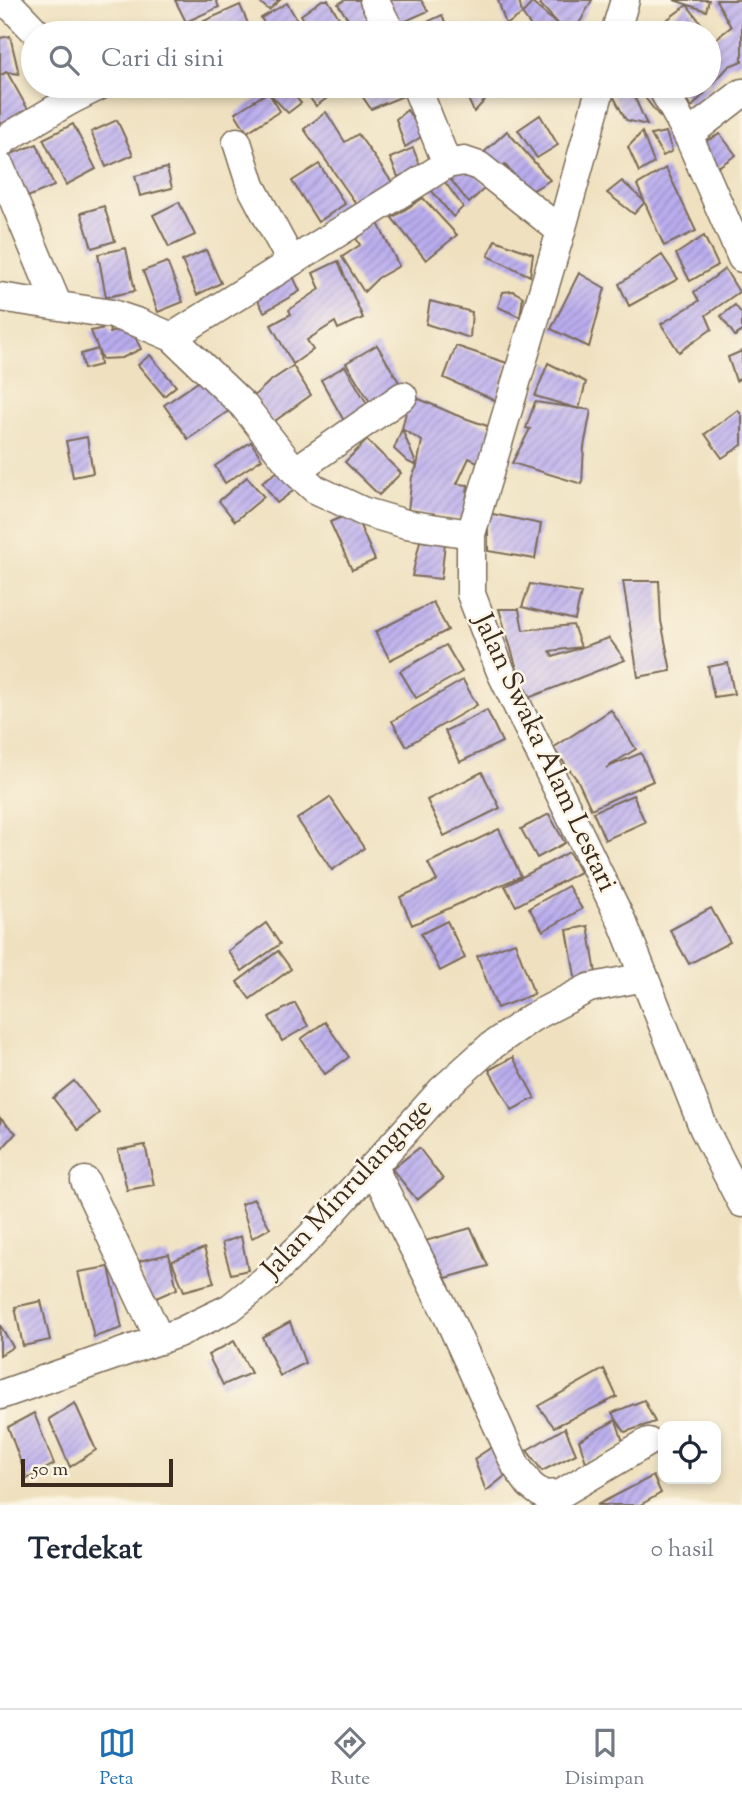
<!DOCTYPE html>
<html lang="id">
<style>
body{margin:0;font-family:"Sorts Mill Goudy",serif;background:#f2f2f3;color:#1f2937}
.controls{position:absolute;right:21px;bottom:21px;display:grid;overflow:hidden;border-radius:14px;box-shadow:0 4px 10px #0003}
.controls button{width:63px;height:63px;display:grid;place-items:center;padding:0;border:0;border-bottom:2px solid #e0e1e3;background:#fff;color:#1f2937;font:35px sans-serif}
.scale{position:absolute;left:21px;bottom:18px;width:152px;box-sizing:border-box;padding-left:7px;border:4px solid #3b2a1e;border-top:0;font-size:19px;line-height:24px;white-space:nowrap;color:#3b2a1e;-webkit-text-stroke:5px #fcf5e5;paint-order:stroke}
.list{margin:0;padding:0;list-style:none}
h2{display:flex;justify-content:space-between;align-items:center;height:91px;margin:0;padding:0 28px;font-size:30px}
h2 small{font-size:23px;font-weight:400;color:#747a83}
.icon{flex:none;width:38px;height:38px;fill:none;stroke:currentColor;stroke-width:2;stroke-linecap:round;stroke-linejoin:round}
.map{position:relative;flex:none;width:742px;height:1505px;overflow:hidden}
.search{position:absolute;background:#fff;box-shadow:0 4px 10px #0003;left:21px;right:21px;top:21px;height:77px;display:flex;align-items:center;gap:18px;box-sizing:border-box;padding:0 24px;border-radius:38px;color:#747a83;font-size:26px}
.sheet{height:203px;background:#fff}
nav{display:flex;justify-content:space-around;align-items:center;box-sizing:border-box;height:98px;border-top:2px solid #e0e1e3;background:#fff;font-size:19px;color:#747a83}
nav a{display:grid;justify-items:center;gap:4px}
nav .on{color:#1f6fb2}
.map>svg:first-child{display:block}
.building{fill:url(#building-hatch)}
.lines{fill:none;stroke-linecap:round;stroke-linejoin:round}
.minor-casing{stroke:#7a6a57;stroke-width:31}
.minor{stroke:#fff;stroke-width:28}
.labels{text-anchor:middle;dominant-baseline:central;stroke-width:5;stroke-linejoin:round;paint-order:stroke}
.street-label{font-size:28px;fill:#3b2a1e;stroke:#fcf5e5}
</style>
<div class="map">
<svg width="742" height="1505" viewBox="0 0 742 1505">
<defs>
<pattern id="building-hatch" width="6" height="6" patternUnits="userSpaceOnUse" patternTransform="scale(1.75)"><rect width="6" height="6" fill="#baadef"/><path d="M-1 1l2-2M0 6l6-6M5 7l2-2" fill="none" stroke="#988dc1"/></pattern>
</defs>
<rect width="100%" height="100%" fill="#fcf5e5"/>
<filter id="ink" filterUnits="userSpaceOnUse"><feTurbulence type="fractalNoise" baseFrequency=".0143" numOctaves="2"/><feDisplacementMap in="SourceGraphic" scale="14" xChannelSelector="R" yChannelSelector="G"/><feConvolveMatrix kernelMatrix="1 2 1 2 8 2 1 2 1" color-interpolation-filters="sRGB"/></filter>
<filter id="wash" filterUnits="userSpaceOnUse"><feTurbulence type="fractalNoise" baseFrequency=".00686" numOctaves="4" result="noise"/><feDisplacementMap in="SourceGraphic" scale="28" xChannelSelector="R" yChannelSelector="G"/><feGaussianBlur stdDeviation="1.57" result="paint"/><feColorMatrix in="noise" values="0 0 0 0 0 0 0 0 0 0 0 0 0 0 0 0 0 1.4 0 .05"/><feComposite in="paint" operator="in"/></filter>
<g filter="url(#wash)">
<rect width="100%" height="100%" fill="#efe1c0"/>
<g id="blocks">
<g class="building">
<polygon points="175,0 216,0 219,7 186,22"/>
<polygon points="257,0 280,0 269,10"/>
<polygon points="322,0 328,0 348,32 346,33 313,33 301,15"/>
<polygon points="345,0 362,0 380,27 368,33 357,33 338,4"/>
<polygon points="387,0 421,0 428,11 399,24"/>
<polygon points="498,0 519,0 522,14 532,3 562,28 540,4 543,0 592,0 574,33 567,33 562,28 556,33 536,33 522,14 506,25"/>
<polygon points="674,0 709,0 706,11"/>
<polygon points="716,0 742,0 742,61 729,66 691,108 680,86 709,86 709,33 649,33 687,5 714,40 731,27"/>
<polygon points="287,3 299,23 281,33 270,33 261,18"/>
<polygon points="240,5 252,33 199,33 195,25"/>
<polygon points="442,15 449,33 404,33"/>
<polygon points="10,36 19,74 7,72 30,113 0,129 0,76 7,72 0,75 0,38"/>
<polygon points="278,86 287,86 301,103 288,113 268,92 280,111 247,132 235,113 268,92"/>
<polygon points="310,86 339,86 341,88 316,106 304,90"/>
<polygon points="373,86 408,86 411,93 371,109 360,93"/>
<polygon points="462,86 483,86 488,97 474,112"/>
<polygon points="484,86 500,86 502,90 493,97"/>
<polygon points="636,86 658,86 669,107 660,117"/>
<polygon points="630,87 647,125 626,120 610,90"/>
<polygon points="407,110 424,135 405,147 396,119"/>
<polygon points="326,112 345,142 358,134 394,185 359,208 304,129"/>
<polygon points="540,115 558,145 537,158 518,130"/>
<polygon points="117,120 133,155 106,167 91,132"/>
<polygon points="73,124 96,169 66,185 43,139"/>
<polygon points="507,131 550,180 530,192 505,165 502,174 481,155"/>
<polygon points="642,132 654,163 639,172 628,147"/>
<polygon points="666,132 672,151 663,156 651,135"/>
<polygon points="720,134 736,155 715,169 702,143"/>
<polygon points="37,144 54,186 23,199 6,156"/>
<polygon points="413,148 421,168 398,177 390,158"/>
<polygon points="319,164 345,204 318,222 292,181"/>
<polygon points="467,165 487,186 469,203 447,175"/>
<polygon points="167,168 172,188 140,196 135,176"/>
<polygon points="666,168 696,231 664,246 637,185"/>
<polygon points="442,178 463,207 453,217 427,185"/>
<polygon points="622,181 645,202 634,214 607,193"/>
<polygon points="423,198 457,235 426,260 392,218"/>
<polygon points="179,202 195,235 169,247 153,215"/>
<polygon points="104,206 115,241 92,248 81,213"/>
<polygon points="376,219 399,266 378,278 364,292 342,257 360,245 353,233"/>
<polygon points="704,236 718,265 690,281 676,254"/>
<polygon points="495,240 533,254 530,276 488,256"/>
<polygon points="126,248 135,291 106,297 98,254"/>
<polygon points="206,250 221,283 197,295 182,261"/>
<polygon points="662,255 678,279 629,306 619,284"/>
<polygon points="338,261 363,318 338,329 335,322 307,340 313,350 293,364 271,325 291,314 289,310 320,289 313,273"/>
<polygon points="167,262 183,302 158,312 143,271"/>
<polygon points="725,269 739,292 706,315 712,329 679,352 661,324 699,301 694,292"/>
<polygon points="290,270 300,291 264,312 253,291"/>
<polygon points="579,273 605,288 589,347 551,329"/>
<polygon points="513,291 523,297 520,317 498,307 503,292"/>
<polygon points="430,301 472,312 470,338 426,324"/>
<polygon points="735,305 742,314 742,331 735,336 721,316"/>
<polygon points="129,324 141,349 122,358 102,359 98,349 100,365 84,369 81,354 98,349 91,331 109,327 110,333"/>
<polygon points="377,345 400,384 370,402 346,363"/>
<polygon points="456,346 507,363 497,401 444,378"/>
<polygon points="742,351 742,377 736,381 728,357"/>
<polygon points="150,355 176,386 164,396 138,365"/>
<polygon points="548,363 586,382 579,409 535,396"/>
<polygon points="293,366 311,395 272,423 254,396 269,382"/>
<polygon points="345,366 373,414 348,428 321,380"/>
<polygon points="207,376 230,410 188,439 164,405"/>
<polygon points="410,395 456,415 493,428 482,464 469,458 457,484 468,485 464,519 408,511 412,477 417,466 408,462 394,449 402,429 417,466 422,441 402,429"/>
<polygon points="535,402 591,410 584,447 582,484 512,463 530,429 526,428"/>
<polygon points="738,410 742,416 742,445 722,458 705,434"/>
<polygon points="87,437 93,473 73,477 66,441"/>
<polygon points="367,440 401,473 379,495 345,462"/>
<polygon points="251,442 262,459 225,483 215,466"/>
<polygon points="283,468 297,488 277,503 262,482"/>
<polygon points="247,477 264,497 235,521 219,501"/>
<polygon points="354,512 375,560 352,570 330,522"/>
<polygon points="488,513 541,524 535,559 488,551"/>
<polygon points="420,541 445,543 441,579 412,576"/>
<polygon points="623,581 659,581 661,621 671,671 638,677"/>
<polygon points="530,584 581,593 575,620 522,607"/>
<polygon points="433,602 448,630 390,660 375,632"/>
<polygon points="499,609 519,609 523,630 573,625 581,647 550,651 553,657 609,638 625,660 526,699"/>
<polygon points="446,645 462,672 416,698 400,671"/>
<polygon points="728,663 734,694 714,697 708,667"/>
<polygon points="463,680 477,705 406,746 392,721"/>
<polygon points="487,710 502,742 460,762 445,731"/>
<polygon points="611,710 636,749 606,768 641,753 653,781 591,809 578,781 553,748"/>
<polygon points="482,772 500,808 444,836 427,800"/>
<polygon points="633,795 645,822 605,840 593,812"/>
<polygon points="330,797 364,848 332,870 297,819"/>
<polygon points="549,814 565,843 537,858 521,829"/>
<polygon points="499,829 521,876 412,925 400,897 437,881 428,863"/>
<polygon points="569,852 580,872 516,906 505,886"/>
<polygon points="568,886 582,909 543,931 529,908"/>
<polygon points="711,908 730,942 689,964 670,930"/>
<polygon points="447,921 465,958 440,971 421,934"/>
<polygon points="266,923 280,944 242,971 228,951"/>
<polygon points="588,926 597,979 576,982 567,930"/>
<polygon points="515,942 534,994 497,1008 477,956"/>
<polygon points="278,951 291,969 250,999 237,982"/>
<polygon points="295,1003 308,1026 282,1041 269,1017"/>
<polygon points="325,1022 349,1057 325,1074 301,1039"/>
<polygon points="513,1057 535,1098 512,1110 489,1070"/>
<polygon points="74,1081 99,1113 78,1130 53,1098"/>
<polygon points="0,1118 16,1133 0,1151"/>
<polygon points="145,1145 154,1185 127,1190 118,1150"/>
<polygon points="419,1148 443,1179 417,1200 392,1169"/>
<polygon points="254,1199 270,1228 252,1238 241,1204"/>
<polygon points="471,1228 488,1266 446,1278 425,1241"/>
<polygon points="241,1236 248,1270 231,1274 222,1243"/>
<polygon points="204,1248 214,1283 184,1291 172,1261"/>
<polygon points="169,1254 177,1289 149,1301 139,1261"/>
<polygon points="109,1267 122,1328 94,1337 78,1272"/>
<polygon points="41,1301 50,1340 23,1346 15,1307"/>
<polygon points="290,1322 305,1363 280,1376 262,1337"/>
<polygon points="0,1325 13,1347 0,1355"/>
<polygon points="234,1341 251,1373 223,1385 208,1355"/>
<polygon points="604,1369 617,1397 554,1427 538,1406"/>
<polygon points="644,1400 655,1422 625,1432 612,1413"/>
<polygon points="75,1403 96,1450 70,1467 49,1419"/>
<polygon points="34,1413 54,1464 27,1479 8,1427"/>
<polygon points="616,1420 623,1442 586,1462 579,1440"/>
<polygon points="565,1428 576,1454 542,1471 527,1450"/>
<polygon points="492,1447 505,1476 486,1491 474,1459"/>
<polygon points="653,1476 661,1493 640,1505 597,1505"/>
</g>
</g>
</g>
<g filter="url(#ink)">
<use href="#blocks" fill-opacity="0" stroke="#7a6a57" stroke-width="2"/>
<g class="lines">
<g class="minor-casing">
<g id="minor">
<polyline points="0,0 13,8 37,33"/>
<polyline points="374,0 391,33"/>
<polyline points="615,33 625,0"/>
<polyline points="416,86 447,164"/>
<polyline points="601,86 561,231 471,534 471,594 501,672 624,926 704,1129 742,1203"/>
<polyline points="661,86 688,135 742,258"/>
<polyline points="69,101 99,86"/>
<polyline points="688,135 742,93"/>
<polyline points="237,142 251,186 291,261"/>
<polyline points="0,144 5,139 69,101 62,86"/>
<polyline points="0,167 57,304"/>
<polyline points="0,297 112,314 139,323 172,337 244,406 295,471 315,489 362,511 406,524 471,534"/>
<polyline points="172,337 447,164 464,161 479,166 561,231"/>
<polyline points="295,471 403,396"/>
<polyline points="373,1167 446,1312 516,1466 530,1485 543,1495 560,1494 648,1442"/>
<polyline points="85,1181 160,1340"/>
<polyline points="0,1395 178,1333 230,1308 270,1276 311,1236 441,1091 490,1047 531,1018 589,988 644,977"/>
</g>
</g>
<use href="#minor" class="minor"/>
</g>
</g>
<g class="labels">
<g class="street-label">
<text transform="translate(544 753) rotate(65)">Jalan Swaka Alam Lestari</text>
<text transform="translate(348 1189) rotate(-47)">Jalan Minrulangnge</text>
</g>
</g>
</svg>
<div class="controls">
<button><svg class="icon" aria-label="locate" viewBox="0 0 24 24"><circle cx="12" cy="12" r="6"/><path d="M12 2v4M12 18v4M2 12h4M18 12h4"/></svg></button>
</div>
<div class="scale">50 m</div>
<div class="search"><svg class="icon" aria-label="search" viewBox="0 0 24 24"><circle cx="10" cy="10" r="6"/><path d="M15 15l6 6"/></svg>Cari di sini</div>
</div>
<section class="sheet">
<h2>Terdekat<small>0 hasil</small></h2>
<ul class="list">
</ul>
</section>
<nav>
<a class="on"><svg class="icon" aria-label="map" viewBox="0 0 24 24"><path d="M3 6l6-2 6 2 6-2v14l-6 2-6-2-6 2zM9 4v14M15 6v14"/></svg>Peta</a>
<a><svg class="icon" aria-label="directions" viewBox="0 0 24 24"><path d="M12 3l9 9-9 9-9-9zM9 14v-3h6M13 9l2 2-2 2"/></svg>Rute</a>
<a><svg class="icon" aria-label="saved" viewBox="0 0 24 24"><path d="M7 4h10v16l-5-4-5 4z"/></svg>Disimpan</a>
</nav>
